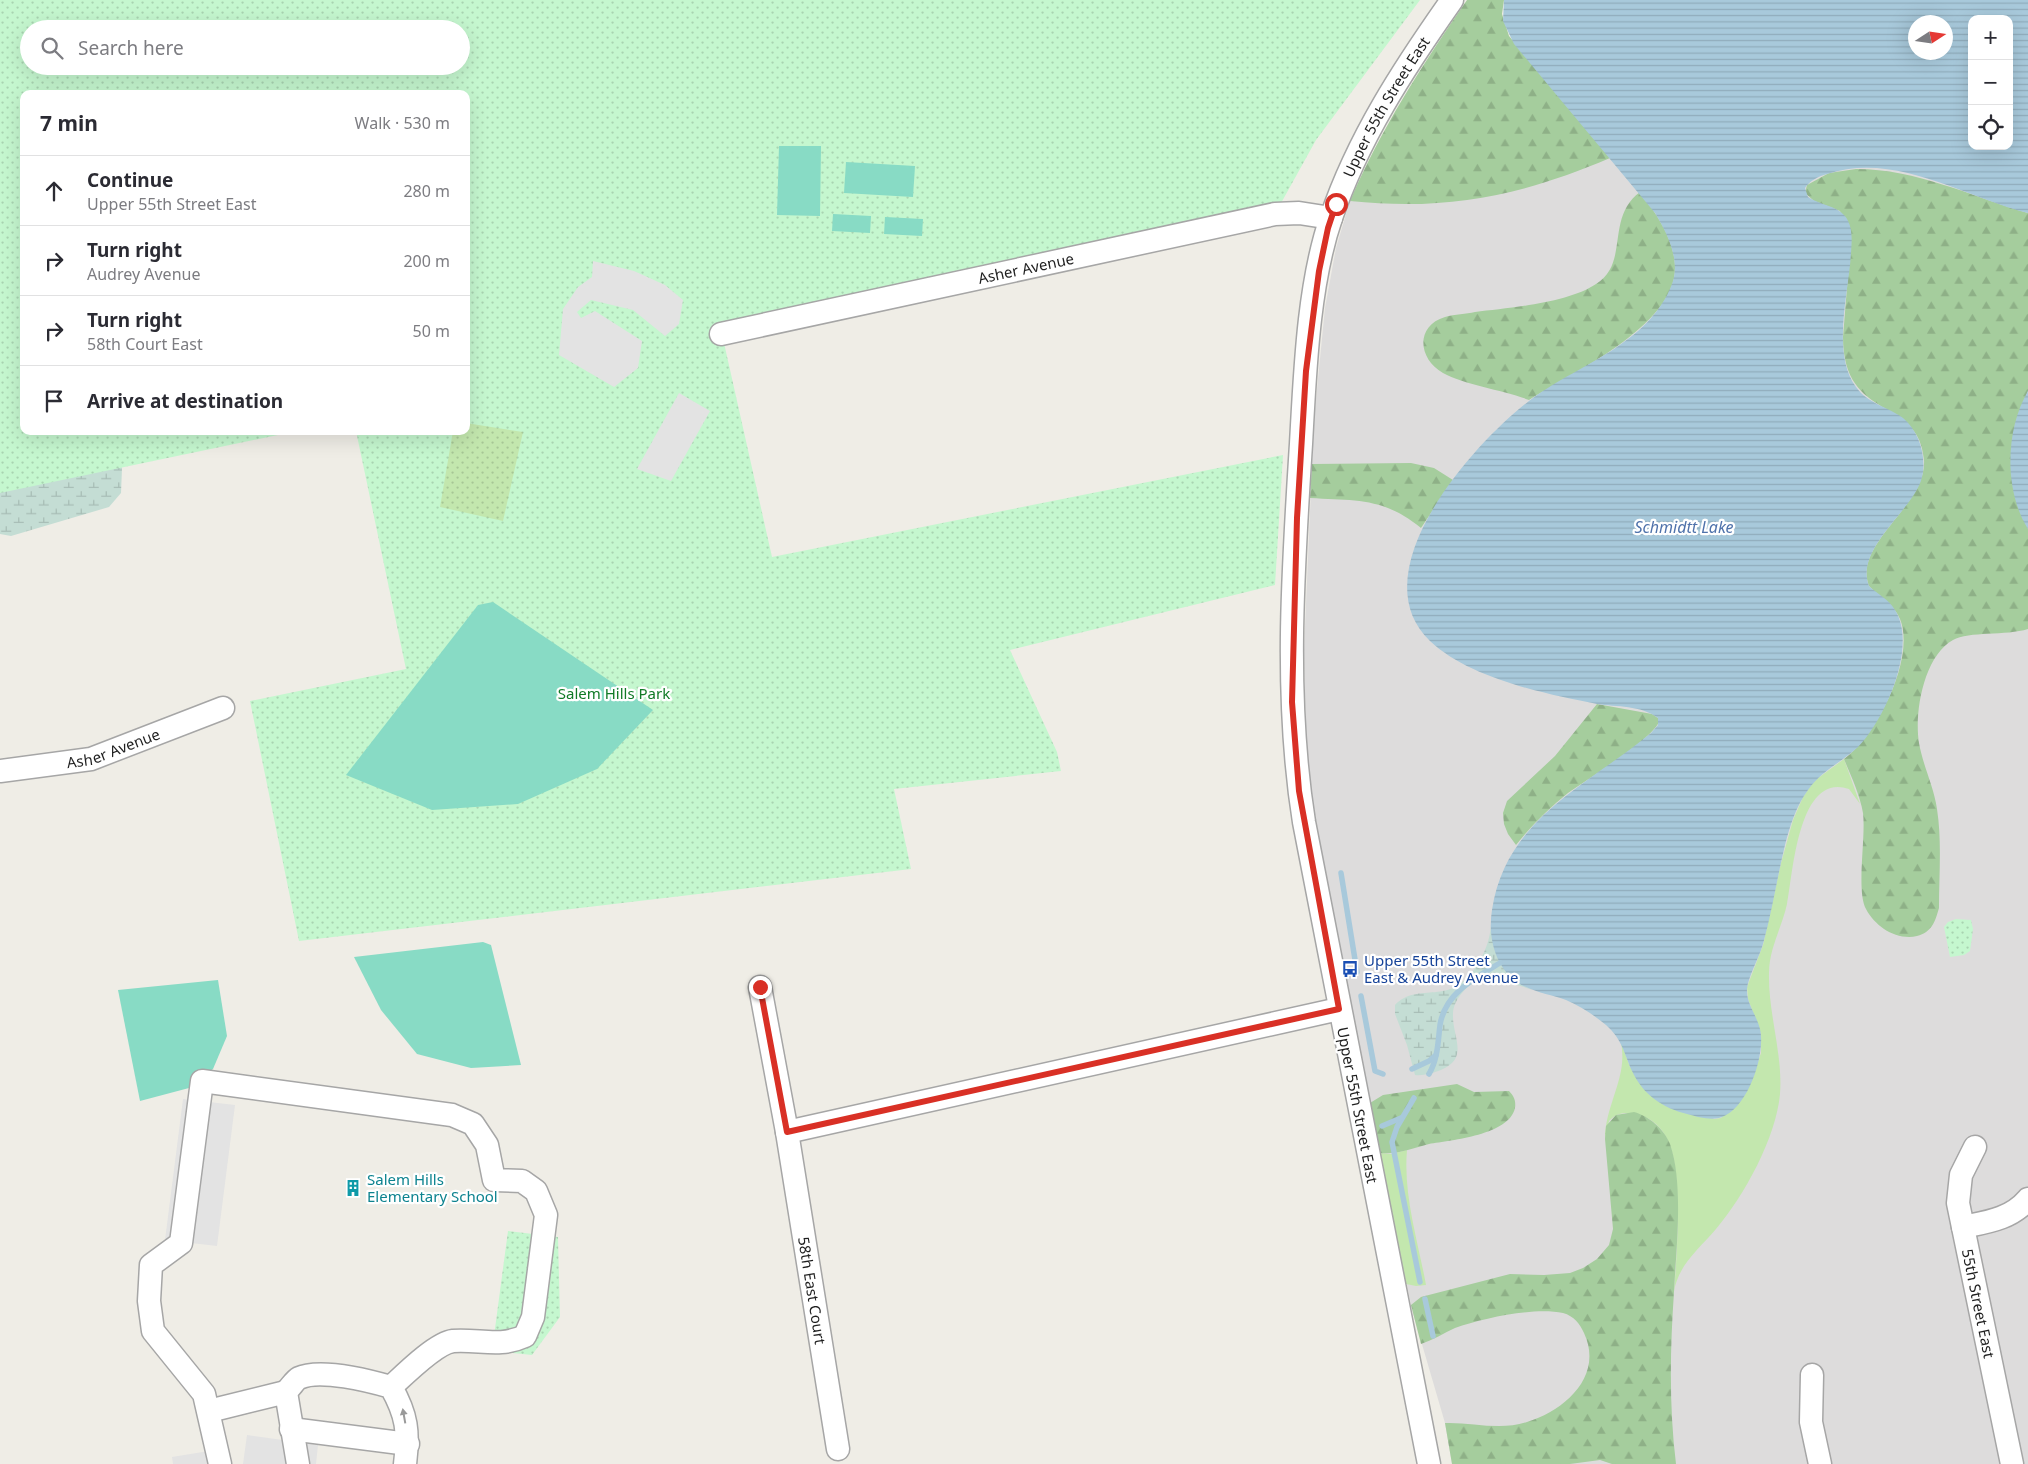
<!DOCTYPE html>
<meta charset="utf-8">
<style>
body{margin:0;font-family:"Noto Sans",sans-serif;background:#f7f7f7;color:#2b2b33}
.controls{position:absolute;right:15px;top:15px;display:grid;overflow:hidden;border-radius:10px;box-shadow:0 5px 20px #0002}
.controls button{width:45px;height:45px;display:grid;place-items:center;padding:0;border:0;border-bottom:1px solid #e1e1e2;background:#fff;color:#2b2b33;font:25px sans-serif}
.compass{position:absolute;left:1908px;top:15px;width:45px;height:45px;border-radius:50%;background:#fff;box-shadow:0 5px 20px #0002;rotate:78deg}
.stop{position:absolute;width:15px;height:15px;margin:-11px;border:4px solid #d93025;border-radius:50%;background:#fff}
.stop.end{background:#d93025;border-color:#fff;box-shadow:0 1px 5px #0008}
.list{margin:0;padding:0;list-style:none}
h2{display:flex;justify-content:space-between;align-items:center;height:65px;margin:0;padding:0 20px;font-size:21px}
h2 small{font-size:16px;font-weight:400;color:#7c7c81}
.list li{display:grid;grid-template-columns:32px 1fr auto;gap:15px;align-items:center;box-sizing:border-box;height:70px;padding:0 20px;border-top:1px solid #e1e1e2}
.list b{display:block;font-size:19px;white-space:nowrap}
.list p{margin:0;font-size:16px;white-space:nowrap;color:#7c7c81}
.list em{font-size:16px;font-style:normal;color:#7c7c81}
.icon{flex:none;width:28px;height:28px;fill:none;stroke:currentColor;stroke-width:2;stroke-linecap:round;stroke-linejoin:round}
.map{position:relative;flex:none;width:2028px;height:1464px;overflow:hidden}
.search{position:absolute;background:#fff;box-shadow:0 5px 20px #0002;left:20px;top:20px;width:450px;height:55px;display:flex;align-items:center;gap:12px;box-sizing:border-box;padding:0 18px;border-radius:28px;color:#7c7c81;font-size:19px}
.panel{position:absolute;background:#fff;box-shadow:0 5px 20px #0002;left:20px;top:90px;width:450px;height:345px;border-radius:10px}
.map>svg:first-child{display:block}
.residential{fill:#dddcdc;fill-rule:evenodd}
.grass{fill:#c3e7ae}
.forest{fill:url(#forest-firs)}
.wetland{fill:url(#wetland-marsh)}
.park{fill:url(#park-dots);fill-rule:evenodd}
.garden{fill:url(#garden-dots)}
.pitch{fill:#88dbc5}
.parking{fill:#e3e3e3}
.water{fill:url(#water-rules);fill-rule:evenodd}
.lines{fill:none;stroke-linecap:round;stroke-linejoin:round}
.stream{stroke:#a8c9db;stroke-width:5.5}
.minor-casing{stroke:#a6a6a6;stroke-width:25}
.minor{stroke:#fff;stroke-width:22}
.oneway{fill:#9a9a9a}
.route{stroke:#d93025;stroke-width:6}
.labels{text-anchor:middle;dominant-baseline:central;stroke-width:4.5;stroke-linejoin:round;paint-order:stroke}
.street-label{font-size:15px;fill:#1f1f1f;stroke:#fff}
.park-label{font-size:15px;fill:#117a26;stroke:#fff}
.transit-label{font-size:15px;fill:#164399;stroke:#fff;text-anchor:start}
.culture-label{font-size:15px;fill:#0d838f;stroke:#fff;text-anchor:start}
.water-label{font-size:16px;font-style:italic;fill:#4f72ab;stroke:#fff}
</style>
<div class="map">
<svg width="2028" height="1464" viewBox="0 0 2028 1464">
<defs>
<pattern id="forest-firs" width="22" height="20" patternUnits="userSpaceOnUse" patternTransform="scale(1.25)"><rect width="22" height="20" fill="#a5cd9d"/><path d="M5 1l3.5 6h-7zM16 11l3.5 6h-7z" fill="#8eb087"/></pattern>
<pattern id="wetland-marsh" width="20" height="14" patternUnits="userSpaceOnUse" patternTransform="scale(1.25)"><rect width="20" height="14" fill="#c4ddd4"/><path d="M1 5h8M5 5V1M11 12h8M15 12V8" fill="none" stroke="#a8bdb6"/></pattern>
<pattern id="park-dots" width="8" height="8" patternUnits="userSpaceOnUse" patternTransform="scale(1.25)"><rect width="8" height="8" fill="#c5f7cf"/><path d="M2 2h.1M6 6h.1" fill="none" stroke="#a9d3b1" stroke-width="1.8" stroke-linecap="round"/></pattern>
<pattern id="garden-dots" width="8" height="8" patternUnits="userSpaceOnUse" patternTransform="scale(1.25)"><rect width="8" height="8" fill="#c3e7ae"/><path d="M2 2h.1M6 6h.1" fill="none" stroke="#a7c695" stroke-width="1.8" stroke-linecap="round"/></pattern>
<pattern id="water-rules" width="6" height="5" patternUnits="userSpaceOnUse" patternTransform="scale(1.25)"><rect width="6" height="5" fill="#a8c9db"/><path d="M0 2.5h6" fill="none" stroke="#90acbc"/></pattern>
</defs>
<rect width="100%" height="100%" fill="#efede6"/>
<path class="residential" d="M1701,0H2028V1464H1452L1445,1423L1412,1310L1323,862L1311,790L1306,739L1304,650L1314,420L1325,308L1336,248L1350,201L1640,139ZM1972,19H2009V146H1972ZM1916,22H1946V52H1916Z"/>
<g class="grass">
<path d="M1844,759L1860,804L1849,789C1798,771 1793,874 1787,904C1782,927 1769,949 1769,973C1768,1014 1783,1053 1780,1094C1776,1138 1744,1196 1716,1229C1699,1249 1679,1264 1674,1291C1677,1256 1683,1171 1668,1141C1663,1129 1653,1119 1640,1115C1628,1112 1618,1111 1609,1121L1605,1139C1605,1103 1630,1075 1620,1039L1630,1067L1714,1119L1721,1118L1751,1082L1761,1053V1034L1748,999L1747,987L1763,945L1781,863L1793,820L1803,797L1814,781Z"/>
<path d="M1407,1150C1403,1195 1418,1241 1426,1285L1416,1286L1406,1284L1380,1153L1392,1154Z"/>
</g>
<g class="forest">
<path d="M1467,0H1504L1502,14L1509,36L1610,158C1521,196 1447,211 1350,201C1381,129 1422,65 1467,0Z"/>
<path d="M1856,169C1917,169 1970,196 2028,213V391L2017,418L2011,457L2014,490L2028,529V629C2006,636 1969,631 1953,640C1924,656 1914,712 1919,743C1923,766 1934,787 1937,809C1942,841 1939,875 1939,908C1935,922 1932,932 1917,936C1906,939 1893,935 1884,929C1877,924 1870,917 1866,909C1856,891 1866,838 1863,813C1860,795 1851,776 1844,759C1876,735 1916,659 1900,619C1893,603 1880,598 1869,586C1852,544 1927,505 1924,460C1919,395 1843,423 1843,337L1851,238L1840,211L1814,201L1805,193L1807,185L1829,173Z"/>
<path d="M1640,192C1656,213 1675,240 1675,268C1676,325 1571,374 1529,400C1504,390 1464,385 1443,373C1418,359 1415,326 1445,317C1455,314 1466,314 1475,312C1509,308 1568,303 1596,284C1630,263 1605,218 1640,192Z"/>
<path d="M1411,463L1434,468L1453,480L1421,528C1383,497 1356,501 1310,498L1312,464Z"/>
<path d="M1597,704L1652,714L1658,718L1659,722C1649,742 1589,778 1568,793C1549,808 1532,825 1516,845L1508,834L1504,824L1503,813L1507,801L1555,756Z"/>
<path d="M1457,1084L1474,1092L1509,1091C1514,1096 1516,1101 1515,1108C1509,1135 1452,1140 1429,1144C1413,1148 1397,1155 1380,1153L1370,1103L1383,1095Z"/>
<path d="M1634,1112C1649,1116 1664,1129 1670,1144C1684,1184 1676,1250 1674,1292C1670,1350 1669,1407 1676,1464H1612L1600,1460L1570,1464H1452L1445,1423C1472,1422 1500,1431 1527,1422C1565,1410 1604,1376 1584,1333C1580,1324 1574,1316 1563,1313C1534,1307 1483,1318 1455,1328C1444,1333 1433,1340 1421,1344L1411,1305L1421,1297L1510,1274L1544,1275L1570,1273L1583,1268L1597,1259L1609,1245L1613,1229L1605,1139L1606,1126L1616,1115Z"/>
</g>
<g class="wetland">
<polygon points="0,440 109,448 122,468 121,493 109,507 11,536 0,534"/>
<path d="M1491,925C1494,955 1503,978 1533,990C1509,983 1481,969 1462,993C1457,999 1453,1006 1453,1014C1452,1037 1470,1058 1441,1070C1432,1073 1424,1076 1415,1075L1407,1045L1395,1014V1005C1419,980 1450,1009 1477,965C1485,953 1490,939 1491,925Z"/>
</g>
<g class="park">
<path d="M0,0H1420L1316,140L1275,214L722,334L772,557L1283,455L1275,585L1010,650L1057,752L1061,771L894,789L911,869L299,941L250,701L406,669L356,431H466V94H24V431H297L0,493ZM29,29H461V66H29Z"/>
<polygon points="1956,919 1971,920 1973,929 1970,951 1964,955 1950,957 1944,927 1948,922"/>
<polygon points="508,1231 558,1237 560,1317 532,1355 492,1351"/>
</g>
<polygon class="garden" points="466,423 523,432 503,521 440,507 453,431 466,431"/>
<g class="pitch">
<polygon points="779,146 821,146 820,216 777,215"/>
<polygon points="846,162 915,166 913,197 844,193"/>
<polygon points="833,214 871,216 870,233 832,231"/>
<polygon points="885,217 923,219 922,236 884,234"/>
<polygon points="493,602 653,710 597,769 518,804 432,810 346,775 478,605"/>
<polygon points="483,942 491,945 521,1065 471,1068 417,1054 381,1010 354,957"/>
<polygon points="218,980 227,1036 213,1069 189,1088 140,1101 118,990"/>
</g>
<g class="parking">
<polygon points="593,261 634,271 665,285 683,300 679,324 665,336 633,310 591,300 577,312 581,318 595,311 642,341 638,368 614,387 559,355 563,309 578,287 592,277"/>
<polygon points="679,393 710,411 671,481 637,469"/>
<polygon points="183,1099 235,1105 217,1246 165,1240"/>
<polygon points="247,1435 318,1445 316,1464 243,1464"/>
<polygon points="215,1450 218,1464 173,1464 172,1457"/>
</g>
<g class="water">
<path d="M1504,0H2028V213C1964,197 1895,151 1827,174C1819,176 1809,181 1805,188L1808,197C1820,205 1835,205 1845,216C1853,226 1852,241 1851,253C1849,292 1831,353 1856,387C1868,404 1887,406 1903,418C1919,431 1927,457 1922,477C1915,509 1854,548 1869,586C1877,594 1889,599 1895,610C1918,646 1885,719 1858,747C1842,762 1821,771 1808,790C1796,806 1790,826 1785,845C1777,878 1772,912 1763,944C1759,958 1748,977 1747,989C1746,1003 1757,1016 1760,1029C1766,1054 1748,1108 1722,1117C1712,1121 1698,1117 1687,1114C1663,1108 1643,1095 1632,1071C1624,1053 1622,1039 1606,1025C1594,1015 1580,1006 1566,1000C1553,995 1538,993 1526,987C1497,974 1487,940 1492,910C1506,818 1587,786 1651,733L1658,725V718C1641,705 1616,707 1597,704C1545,694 1469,678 1430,641C1358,572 1474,443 1529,401C1576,365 1649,345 1672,284C1681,260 1667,233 1655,213L1514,44L1503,21ZM1972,19H2009V146H1972ZM1916,22H1946V52H1916Z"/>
<path d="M2028,391V529C2004,491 2005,430 2028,391Z"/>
</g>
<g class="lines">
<g class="stream">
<polyline points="1341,873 1357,972"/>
<polyline points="1361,996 1375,1071 1383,1074"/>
<polyline points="1412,1069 1429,1061 1436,1055"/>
<path d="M1429,1074C1438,1059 1438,1041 1440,1025C1445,993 1475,978 1500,963"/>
<polyline points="1414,1098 1397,1127 1392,1142 1420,1282"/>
<polyline points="1382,1126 1401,1118"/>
<polyline points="1425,1299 1433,1336"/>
</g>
<g class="minor-casing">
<g id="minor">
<path id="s1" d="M721,334L1275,214L1299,213L1331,218"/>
<path id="s2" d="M0,771L91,759L223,708"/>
<path id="s3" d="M760,987L787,1132L838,1449"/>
<polyline points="787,1132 1339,1009"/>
<path id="s4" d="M1975,1147L1961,1175L1958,1203L2012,1464"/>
<path d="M1963,1227C1987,1222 2011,1219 2028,1199"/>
<polyline points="1812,1375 1811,1422 1820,1464"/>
<polyline points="209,1411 286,1392"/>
<polyline points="291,1429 408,1444"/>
<path d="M220,1464L204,1394L153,1331L149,1301L151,1265L181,1243L202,1081L452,1115L473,1124L487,1145L494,1180L522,1181L536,1191L546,1215L533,1317L525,1336C499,1348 480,1339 453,1341C436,1343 404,1375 391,1387"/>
<path d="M298,1464L286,1392C290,1388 295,1380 299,1378C320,1368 370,1381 391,1387C407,1415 409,1432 405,1464"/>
<path id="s5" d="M1429,1464L1304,822C1284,697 1293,570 1301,444C1305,373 1308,285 1331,218C1358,138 1404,68 1452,0"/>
</g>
</g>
<use href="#minor" class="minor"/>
</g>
<defs><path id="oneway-solid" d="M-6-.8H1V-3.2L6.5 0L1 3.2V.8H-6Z" transform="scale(1.25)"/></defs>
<use class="oneway" href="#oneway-solid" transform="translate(404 1416) rotate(-100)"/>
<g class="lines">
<polyline class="route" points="760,987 787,1132 1339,1009 1299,791 1292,702 1297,518 1306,371 1319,271 1328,228 1336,204"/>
</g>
<defs>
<g id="bus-bare" transform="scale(1.35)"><path d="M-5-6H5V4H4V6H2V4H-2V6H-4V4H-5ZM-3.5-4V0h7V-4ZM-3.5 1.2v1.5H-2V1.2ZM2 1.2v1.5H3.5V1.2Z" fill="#1a4fb4" stroke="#fff" stroke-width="2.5" paint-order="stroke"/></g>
<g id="building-bare" transform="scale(1.35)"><path d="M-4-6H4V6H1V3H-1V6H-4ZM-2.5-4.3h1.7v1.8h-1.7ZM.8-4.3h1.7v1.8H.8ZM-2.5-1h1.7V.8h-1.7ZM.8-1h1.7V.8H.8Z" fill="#0f9aa8" stroke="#fff" stroke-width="2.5" paint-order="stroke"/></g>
</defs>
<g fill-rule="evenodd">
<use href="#bus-bare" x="1350" y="969"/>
<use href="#building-bare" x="353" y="1188"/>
</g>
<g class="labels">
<g class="street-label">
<text stroke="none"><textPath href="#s5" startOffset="1386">Upper 55th Street East</textPath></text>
<text stroke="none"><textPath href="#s1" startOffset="312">Asher Avenue</textPath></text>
<text stroke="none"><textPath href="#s2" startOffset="116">Asher Avenue</textPath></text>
<text transform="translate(1358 1105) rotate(79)">Upper 55th Street East</text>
<text stroke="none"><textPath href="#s3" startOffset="308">58th East Court</textPath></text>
<text stroke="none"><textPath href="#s4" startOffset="162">55th Street East</textPath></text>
</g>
<g class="park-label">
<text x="614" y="693">Salem Hills Park</text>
</g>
<g class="transit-label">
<text x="1364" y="960">Upper 55th Street<tspan x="1364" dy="17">East &amp; Audrey Avenue</tspan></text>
</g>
<g class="culture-label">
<text x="367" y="1179">Salem Hills<tspan x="367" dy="17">Elementary School</tspan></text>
</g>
<g class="water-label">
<text x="1684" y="527">Schmidtt Lake</text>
</g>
</g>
</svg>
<div class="controls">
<button>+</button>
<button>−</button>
<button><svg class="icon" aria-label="locate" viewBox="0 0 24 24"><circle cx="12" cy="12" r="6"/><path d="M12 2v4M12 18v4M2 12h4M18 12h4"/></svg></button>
</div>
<svg class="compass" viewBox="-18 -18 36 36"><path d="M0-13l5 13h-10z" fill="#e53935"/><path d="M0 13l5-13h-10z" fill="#7c7c81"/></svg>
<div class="stop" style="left:1336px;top:204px"></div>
<div class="stop end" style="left:760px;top:987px"></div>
<div class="search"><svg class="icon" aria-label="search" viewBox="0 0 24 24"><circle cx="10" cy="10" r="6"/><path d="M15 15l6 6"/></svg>Search here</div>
<section class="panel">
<h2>7 min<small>Walk · 530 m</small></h2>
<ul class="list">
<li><svg class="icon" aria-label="ahead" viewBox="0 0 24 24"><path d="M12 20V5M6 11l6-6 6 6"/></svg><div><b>Continue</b><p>Upper 55th Street East</p></div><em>280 m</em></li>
<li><svg class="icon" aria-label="right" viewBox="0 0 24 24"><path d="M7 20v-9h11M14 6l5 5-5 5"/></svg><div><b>Turn right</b><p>Audrey Avenue</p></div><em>200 m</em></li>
<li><svg class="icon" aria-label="right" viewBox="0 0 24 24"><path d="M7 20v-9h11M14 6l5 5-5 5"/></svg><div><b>Turn right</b><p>58th Court East</p></div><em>50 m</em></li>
<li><svg class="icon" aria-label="arrive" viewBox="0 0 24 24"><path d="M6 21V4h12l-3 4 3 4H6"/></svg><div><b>Arrive at destination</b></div></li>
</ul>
</section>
</div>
